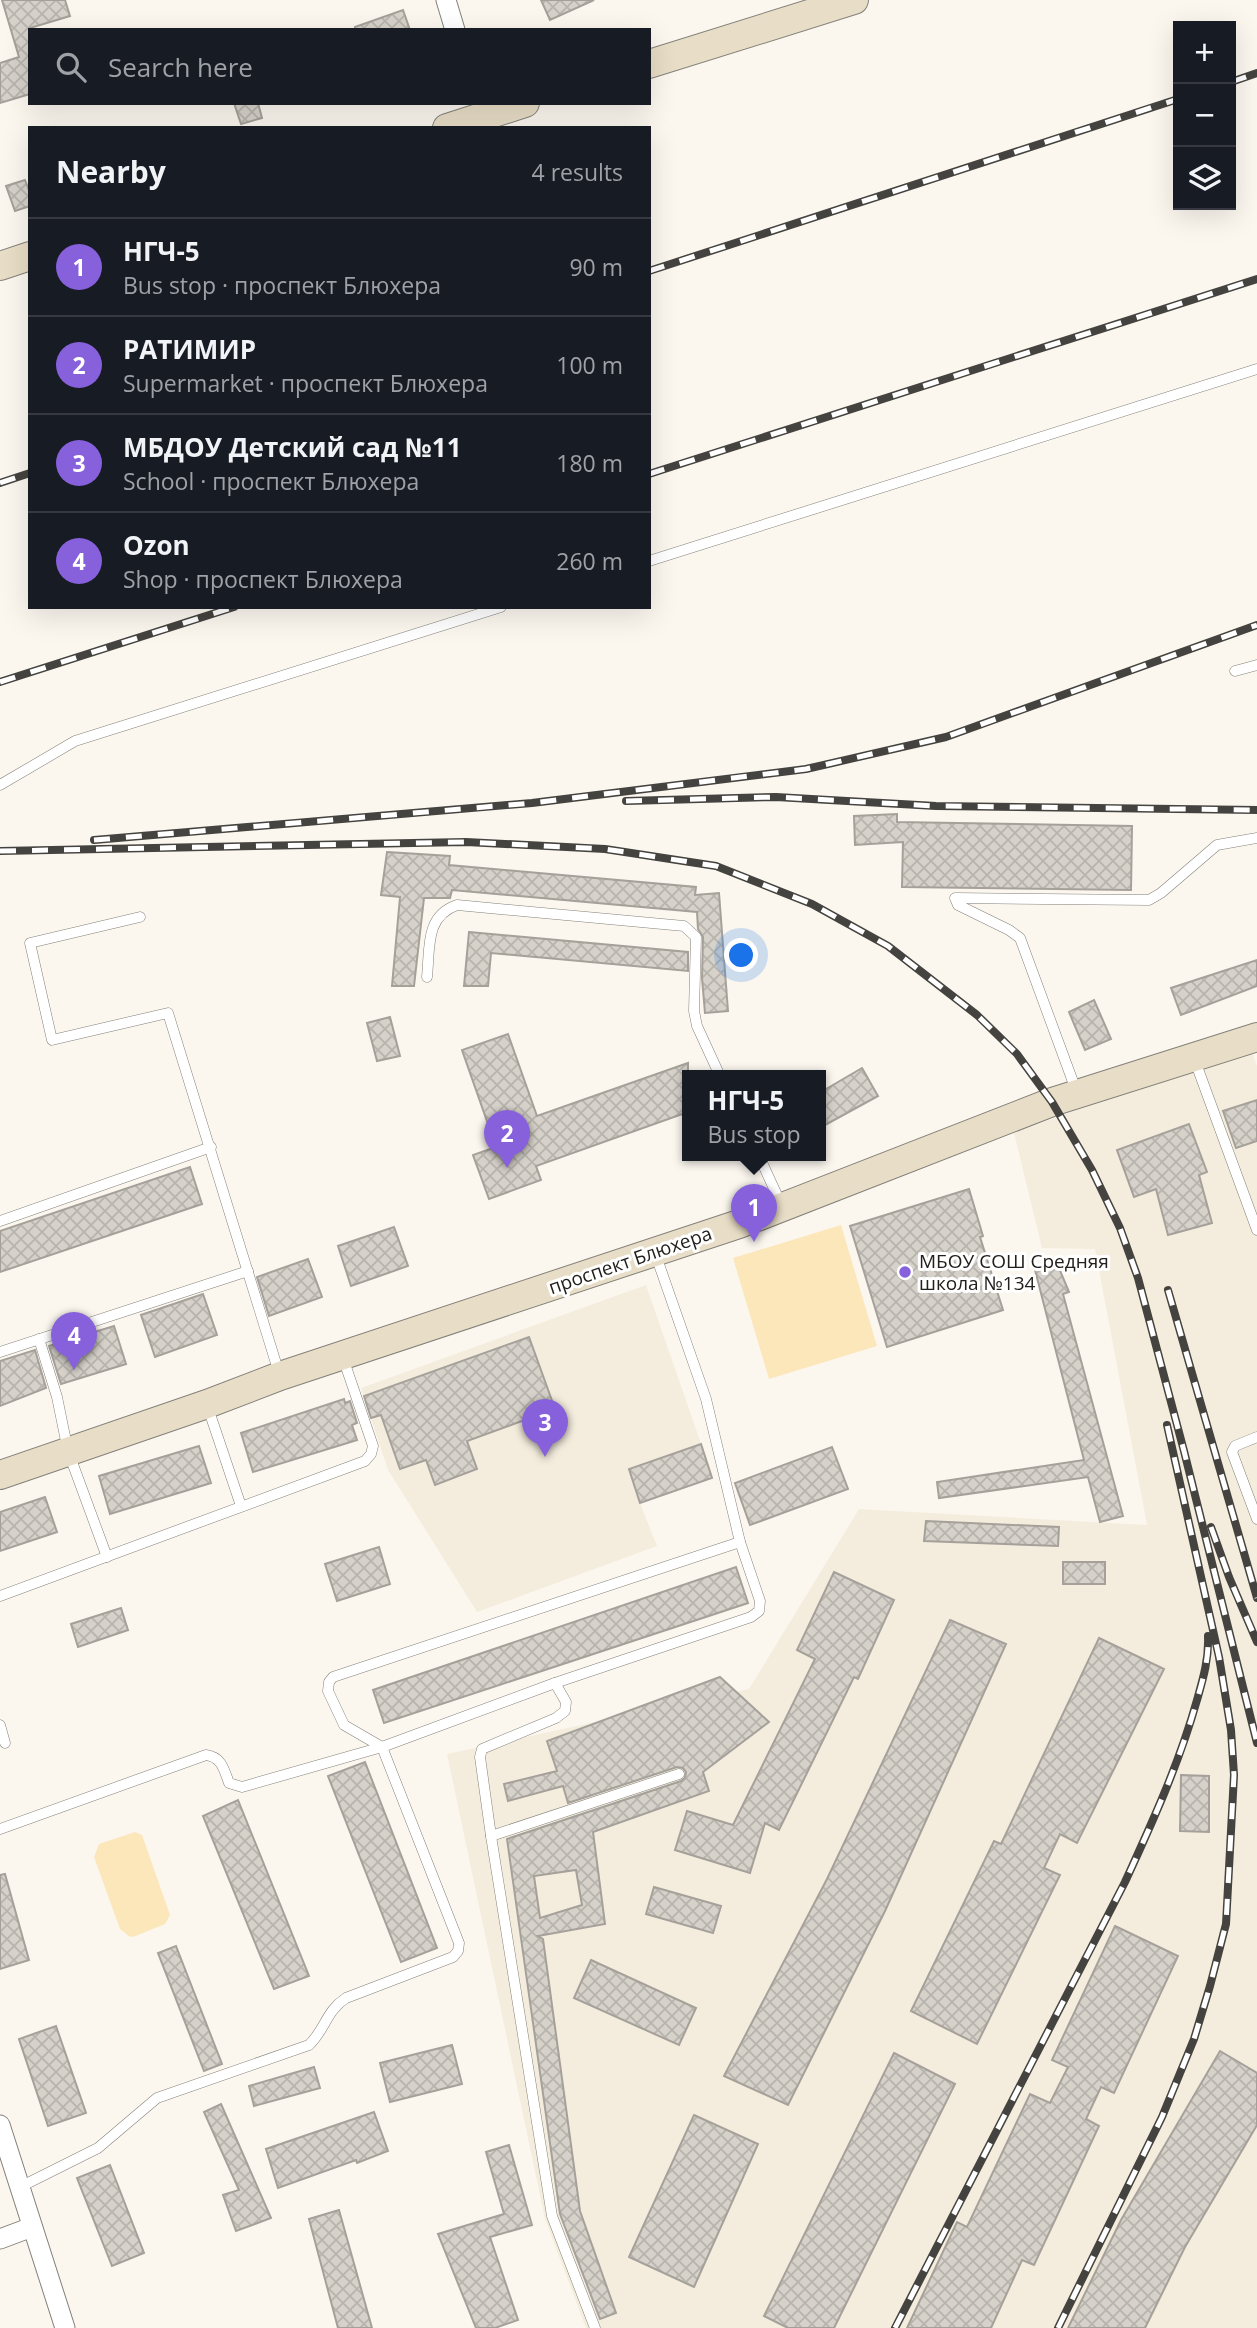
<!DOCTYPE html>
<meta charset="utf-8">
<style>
body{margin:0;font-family:"Open Sans",sans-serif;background:#20242c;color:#f1f3f6}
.controls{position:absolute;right:21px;top:21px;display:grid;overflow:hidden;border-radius:0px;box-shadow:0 7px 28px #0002}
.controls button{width:63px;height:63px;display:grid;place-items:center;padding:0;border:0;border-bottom:2px solid #363941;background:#171b24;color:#f1f3f6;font:35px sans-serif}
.you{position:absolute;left:742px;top:956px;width:24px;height:24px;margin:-18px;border:5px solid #fff;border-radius:50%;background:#1a73e8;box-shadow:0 0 0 10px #1a73e833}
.badge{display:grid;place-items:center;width:46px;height:46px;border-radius:50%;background:#8760db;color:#fff;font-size:23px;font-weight:700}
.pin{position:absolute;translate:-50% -58px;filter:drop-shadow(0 2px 4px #0008)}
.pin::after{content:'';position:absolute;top:37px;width:24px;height:21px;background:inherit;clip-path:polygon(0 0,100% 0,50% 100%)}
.popup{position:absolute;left:682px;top:1070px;width:144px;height:91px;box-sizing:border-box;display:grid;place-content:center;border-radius:0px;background:#171b24;filter:drop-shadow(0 2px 5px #0005);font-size:23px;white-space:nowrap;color:#9ea1a6}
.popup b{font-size:26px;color:#f1f3f6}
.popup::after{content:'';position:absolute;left:50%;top:100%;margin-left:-14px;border:14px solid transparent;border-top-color:#171b24}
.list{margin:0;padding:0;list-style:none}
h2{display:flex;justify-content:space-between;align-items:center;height:91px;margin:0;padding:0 28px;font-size:30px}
h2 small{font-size:23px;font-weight:400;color:#9ea1a6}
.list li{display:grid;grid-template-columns:46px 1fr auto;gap:21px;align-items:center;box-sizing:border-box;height:98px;padding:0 28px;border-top:2px solid #363941}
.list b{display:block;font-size:26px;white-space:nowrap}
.list p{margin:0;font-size:23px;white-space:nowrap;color:#9ea1a6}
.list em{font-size:23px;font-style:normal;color:#9ea1a6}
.icon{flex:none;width:38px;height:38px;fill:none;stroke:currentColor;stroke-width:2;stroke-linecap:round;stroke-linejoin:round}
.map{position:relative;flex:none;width:1257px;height:2328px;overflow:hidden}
.search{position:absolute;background:#171b24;box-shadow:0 7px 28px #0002;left:28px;top:28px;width:623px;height:77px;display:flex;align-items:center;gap:18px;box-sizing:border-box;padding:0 24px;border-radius:0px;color:#9ea1a6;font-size:26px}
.panel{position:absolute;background:#171b24;box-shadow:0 7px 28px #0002;left:28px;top:126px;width:623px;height:483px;border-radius:0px}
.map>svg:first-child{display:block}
.built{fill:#f4edde}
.pitch{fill:#fce7bb}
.building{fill:url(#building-cross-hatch);stroke:#a5a19a;stroke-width:2;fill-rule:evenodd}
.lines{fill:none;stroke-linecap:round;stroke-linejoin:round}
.lane-casing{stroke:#84817a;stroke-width:11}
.street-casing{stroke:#84817a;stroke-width:21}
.secondary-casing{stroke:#84817a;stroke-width:30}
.lane{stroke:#fff;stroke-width:10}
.street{stroke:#fff;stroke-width:19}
.secondary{stroke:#e8ddc6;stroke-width:28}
.rail-casing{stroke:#45433f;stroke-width:8}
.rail{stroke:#fff;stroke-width:5;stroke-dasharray:16;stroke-linecap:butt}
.poi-dot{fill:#8760db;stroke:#fff;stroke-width:2.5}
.labels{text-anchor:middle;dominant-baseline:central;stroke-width:6;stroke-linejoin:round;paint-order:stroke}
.street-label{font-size:19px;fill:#22201d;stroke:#fff}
.poi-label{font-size:19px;fill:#22201d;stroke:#fff;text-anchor:start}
</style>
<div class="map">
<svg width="1257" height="2328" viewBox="0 0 1257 2328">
<defs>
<pattern id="building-cross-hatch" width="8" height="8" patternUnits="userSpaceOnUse" patternTransform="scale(1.75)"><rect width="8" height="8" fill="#d6d2ca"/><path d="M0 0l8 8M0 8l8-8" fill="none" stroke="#b7b4ad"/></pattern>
</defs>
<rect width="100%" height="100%" fill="#fbf7ef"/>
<g class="built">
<polygon points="1251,1049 1257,1066 1257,2328 586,2328 545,2219 447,1754 749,1689 859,1509 1147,1525 1095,1249 1042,1248 1014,1133 1201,1064"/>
<polygon points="646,1285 713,1478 640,1503 657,1546 477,1612 388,1470 361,1388"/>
</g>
<g class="pitch">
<polygon points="841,1225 877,1346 769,1379 733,1258"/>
<polygon points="135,1832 142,1835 170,1915 165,1924 133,1937 129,1936 120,1929 94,1857 99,1844"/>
</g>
<g class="building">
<polygon points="2,0 65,0 70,16 30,28 30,94 0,103 0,63 19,57"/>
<polygon points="541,0 594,0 550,20"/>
<polygon points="403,10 410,30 355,30 355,27"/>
<polygon points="234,103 258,103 262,118 241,124"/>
<polygon points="25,180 30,193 30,206 15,211 6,186"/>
<polygon points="897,814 897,822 1132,826 1131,890 902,887 903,842 855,845 854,816"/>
<polygon points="387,852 450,856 449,865 696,887 695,895 719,893 728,1011 705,1013 702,978 703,937 698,929 697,912 452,890 450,898 424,898 414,986 392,986 400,897 381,895"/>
<polygon points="469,932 688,952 688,971 491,953 488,986 464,986"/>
<polygon points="1257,960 1257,986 1181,1015 1171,988"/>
<polygon points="1094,1000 1111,1039 1085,1050 1069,1012"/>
<polygon points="390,1017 400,1056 377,1061 367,1023"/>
<polygon points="508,1034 537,1116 688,1063 688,1112 536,1166 541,1180 489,1199 473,1155 496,1147 462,1050"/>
<polygon points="862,1068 878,1096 825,1125 821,1117 821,1092"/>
<polygon points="1257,1100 1257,1141 1236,1148 1223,1111"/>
<polygon points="1189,1124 1207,1172 1199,1175 1212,1223 1168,1235 1156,1189 1134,1197 1117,1150"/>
<polygon points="190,1167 202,1204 0,1272 0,1231"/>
<polygon points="969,1189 983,1236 980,1237 1003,1310 887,1347 850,1226"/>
<polygon points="394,1227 408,1266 351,1286 338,1246"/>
<polygon points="308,1259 322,1297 269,1316 257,1277"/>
<polygon points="1056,1261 1069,1292 1063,1294 1123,1516 1100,1522 1088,1477 939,1498 937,1482 1084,1460 1035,1270"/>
<polygon points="203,1294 217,1335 155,1357 141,1315"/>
<polygon points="114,1326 126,1364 61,1384 49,1346"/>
<polygon points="529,1337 555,1409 467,1441 477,1469 435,1485 426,1460 400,1469 381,1415 371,1418 364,1396"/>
<polygon points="35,1350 46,1388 0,1406 0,1361"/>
<polygon points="344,1399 345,1403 350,1401 357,1423 352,1425 357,1440 253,1472 241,1433"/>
<polygon points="701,1444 712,1478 640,1503 629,1469"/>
<polygon points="199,1446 211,1483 110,1514 99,1476"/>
<polygon points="832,1447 848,1489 750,1525 735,1483"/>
<polygon points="45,1497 57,1532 0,1551 0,1512"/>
<polygon points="926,1521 1059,1527 1058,1546 924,1541"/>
<polygon points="379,1547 390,1584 337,1601 325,1564"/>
<rect x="1063" y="1562" width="42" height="22"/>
<polygon points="736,1567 748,1603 384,1723 373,1690"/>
<polygon points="834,1572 894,1600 858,1679 854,1677 779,1830 765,1823 750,1873 675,1850 687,1811 733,1825 815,1659 797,1650"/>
<polygon points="121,1608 128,1630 78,1647 71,1624"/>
<polygon points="950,1620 1006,1644 885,1911 788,2105 724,2076 827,1879"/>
<polygon points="1099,1638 1164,1669 1077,1843 1060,1834 1044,1868 1060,1875 977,2044 911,2011 994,1841 1001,1844"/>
<path d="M720,1677L769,1722L703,1772L709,1791L593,1832L605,1924L538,1936L543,1939L580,2211L616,2313L600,2319L560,2214L507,1839L681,1781L685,1778L686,1772L683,1768L677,1767L568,1803L563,1786L508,1801L504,1784L557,1771L547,1741ZM576,1870L582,1905L540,1918L534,1876Z"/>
<polygon points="365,1762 437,1948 401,1962 328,1776"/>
<polygon points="1181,1775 1209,1776 1209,1832 1180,1831"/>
<polygon points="238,1800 309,1976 274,1989 203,1816"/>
<polygon points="5,1874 29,1960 0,1969 0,1875"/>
<polygon points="654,1887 721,1906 713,1933 646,1914"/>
<polygon points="1115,1926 1178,1956 1114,2093 1101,2087 1086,2119 1099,2126 1034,2265 1022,2260 991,2328 907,2328 957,2222 967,2227 1030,2094 1050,2103 1068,2067 1052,2060"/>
<polygon points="176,1946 222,2064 204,2071 158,1953"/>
<polygon points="591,1960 696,2008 679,2045 574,1998"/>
<polygon points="56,2026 86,2113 48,2126 19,2039"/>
<polygon points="452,2045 462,2084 390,2102 380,2063"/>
<polygon points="1220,2051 1257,2073 1257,2125 1185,2247 1145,2328 1068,2328 1121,2220"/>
<polygon points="894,2053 955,2084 834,2328 788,2328 764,2316"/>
<polygon points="314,2067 320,2088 254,2106 249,2086"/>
<polygon points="221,2104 271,2218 236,2231 223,2195 239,2190 204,2112"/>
<polygon points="374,2112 388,2151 357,2163 356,2160 278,2188 266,2149"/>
<polygon points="694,2115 758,2144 694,2287 629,2257"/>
<polygon points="509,2145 532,2225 490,2237 518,2320 495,2328 476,2328 438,2234 504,2214 486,2152"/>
<polygon points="110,2165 144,2253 112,2266 77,2178"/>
<polygon points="339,2210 372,2328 338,2328 309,2219"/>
</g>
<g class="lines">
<g class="lane-casing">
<g id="lane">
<polyline points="649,561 1257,369"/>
<polyline points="1235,671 1257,665"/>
<polyline points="0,785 75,741 501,607"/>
<polyline points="140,917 30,943 52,1040 168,1013 279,1373"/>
<path d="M427,977C430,948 425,916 457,905L684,926L696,937L694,1011L697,1026L720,1076"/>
<polyline points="1195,1061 1257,1230"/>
<polyline points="1076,1090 1020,938 1009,930 958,905 955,898 1149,900 1161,893 1217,845 1257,838"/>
<polyline points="759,1156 782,1206"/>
<polyline points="0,1221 211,1147"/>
<polyline points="39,1339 57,1397 68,1451 107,1557"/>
<polyline points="0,1352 248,1271"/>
<polyline points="207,1405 241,1506"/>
<polyline points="1257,1437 1235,1446 1232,1452 1257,1519"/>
<polyline points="0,1596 365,1461 371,1454 373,1446 343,1358"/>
<polyline points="0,1725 5,1743"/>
<path d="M0,1829L206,1755C222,1757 224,1770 229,1783L242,1787L382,1747L555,1683L751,1617L759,1611L760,1601L740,1542L706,1399L655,1253"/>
<polyline points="491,1836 480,1757 482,1749 556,1718 565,1711 566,1702 555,1683"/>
<path d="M20,2187L98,2148L157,2098L309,2045C325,2030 326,2011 346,1998L453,1957L458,1951L459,1943L382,1747L344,1725L328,1691L329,1682L333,1677L740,1542"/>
<polyline points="595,2328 552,2216 491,1836 679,1774"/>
</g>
</g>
<g class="street-casing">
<g id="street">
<polyline points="446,0 455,30"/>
<polyline points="0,2125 65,2328"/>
<polyline points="0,2239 32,2227"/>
</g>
</g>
<g class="secondary-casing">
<g id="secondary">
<polyline points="649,64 854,0"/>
<polyline points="447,128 525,103"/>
<polyline points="0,266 30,256"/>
<polyline points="0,1475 207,1404 280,1376 739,1224 1052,1102 1257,1037"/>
</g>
</g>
<use href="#lane" class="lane"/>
<use href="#street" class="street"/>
<use href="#secondary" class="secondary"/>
<g class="rail-casing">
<g id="rail">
<polyline points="1231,82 1257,73"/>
<polyline points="649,271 1178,99"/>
<polyline points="649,474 1257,279"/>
<polyline points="0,483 30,473"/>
<polyline points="0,682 234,607"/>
<polyline points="626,801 776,797 936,806 1257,810"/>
<polyline points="94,840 532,803 806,769 946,737 1257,625"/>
<polyline points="0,851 466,842 605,849 716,866 812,904 888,946 977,1015 1017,1054 1052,1102 1092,1170 1120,1228 1138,1278 1184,1451 1257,1743"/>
<polyline points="1168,1290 1257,1598"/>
<polyline points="1211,1527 1229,1577 1257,1642"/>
<path d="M895,2328L1125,1882C1152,1823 1179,1764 1197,1700C1203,1679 1209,1659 1208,1636"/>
<polyline points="1058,2328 1162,2117 1194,2039 1210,1986 1226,1924 1234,1775 1231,1730 1219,1657 1167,1425"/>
</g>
</g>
<use href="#rail" class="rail"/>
</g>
<circle class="poi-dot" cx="905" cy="1272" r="7"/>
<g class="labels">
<g class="street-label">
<text transform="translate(630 1260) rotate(-19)">проспект Блюхера</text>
</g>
<g class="poi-label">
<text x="919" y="1261">МБОУ СОШ Средняя<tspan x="919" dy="22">школа №134</tspan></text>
</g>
</g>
</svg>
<div class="controls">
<button>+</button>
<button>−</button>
<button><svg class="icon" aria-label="layers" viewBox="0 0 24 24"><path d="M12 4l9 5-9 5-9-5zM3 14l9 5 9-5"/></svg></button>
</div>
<div class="you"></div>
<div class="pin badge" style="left:754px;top:1242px">1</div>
<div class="popup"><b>НГЧ-5</b>Bus stop</div>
<div class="pin badge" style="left:507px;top:1168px">2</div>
<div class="pin badge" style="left:545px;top:1457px">3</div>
<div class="pin badge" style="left:74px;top:1370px">4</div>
<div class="search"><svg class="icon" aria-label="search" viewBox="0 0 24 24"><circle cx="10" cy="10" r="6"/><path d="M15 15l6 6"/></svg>Search here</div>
<section class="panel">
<h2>Nearby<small>4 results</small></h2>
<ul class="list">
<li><span class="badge">1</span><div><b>НГЧ-5</b><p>Bus stop · проспект Блюхера</p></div><em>90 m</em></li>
<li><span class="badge">2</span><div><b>РАТИМИР</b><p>Supermarket · проспект Блюхера</p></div><em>100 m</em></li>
<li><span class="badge">3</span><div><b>МБДОУ Детский сад №11</b><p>School · проспект Блюхера</p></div><em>180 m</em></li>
<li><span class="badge">4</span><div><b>Ozon</b><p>Shop · проспект Блюхера</p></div><em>260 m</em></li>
</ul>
</section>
</div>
